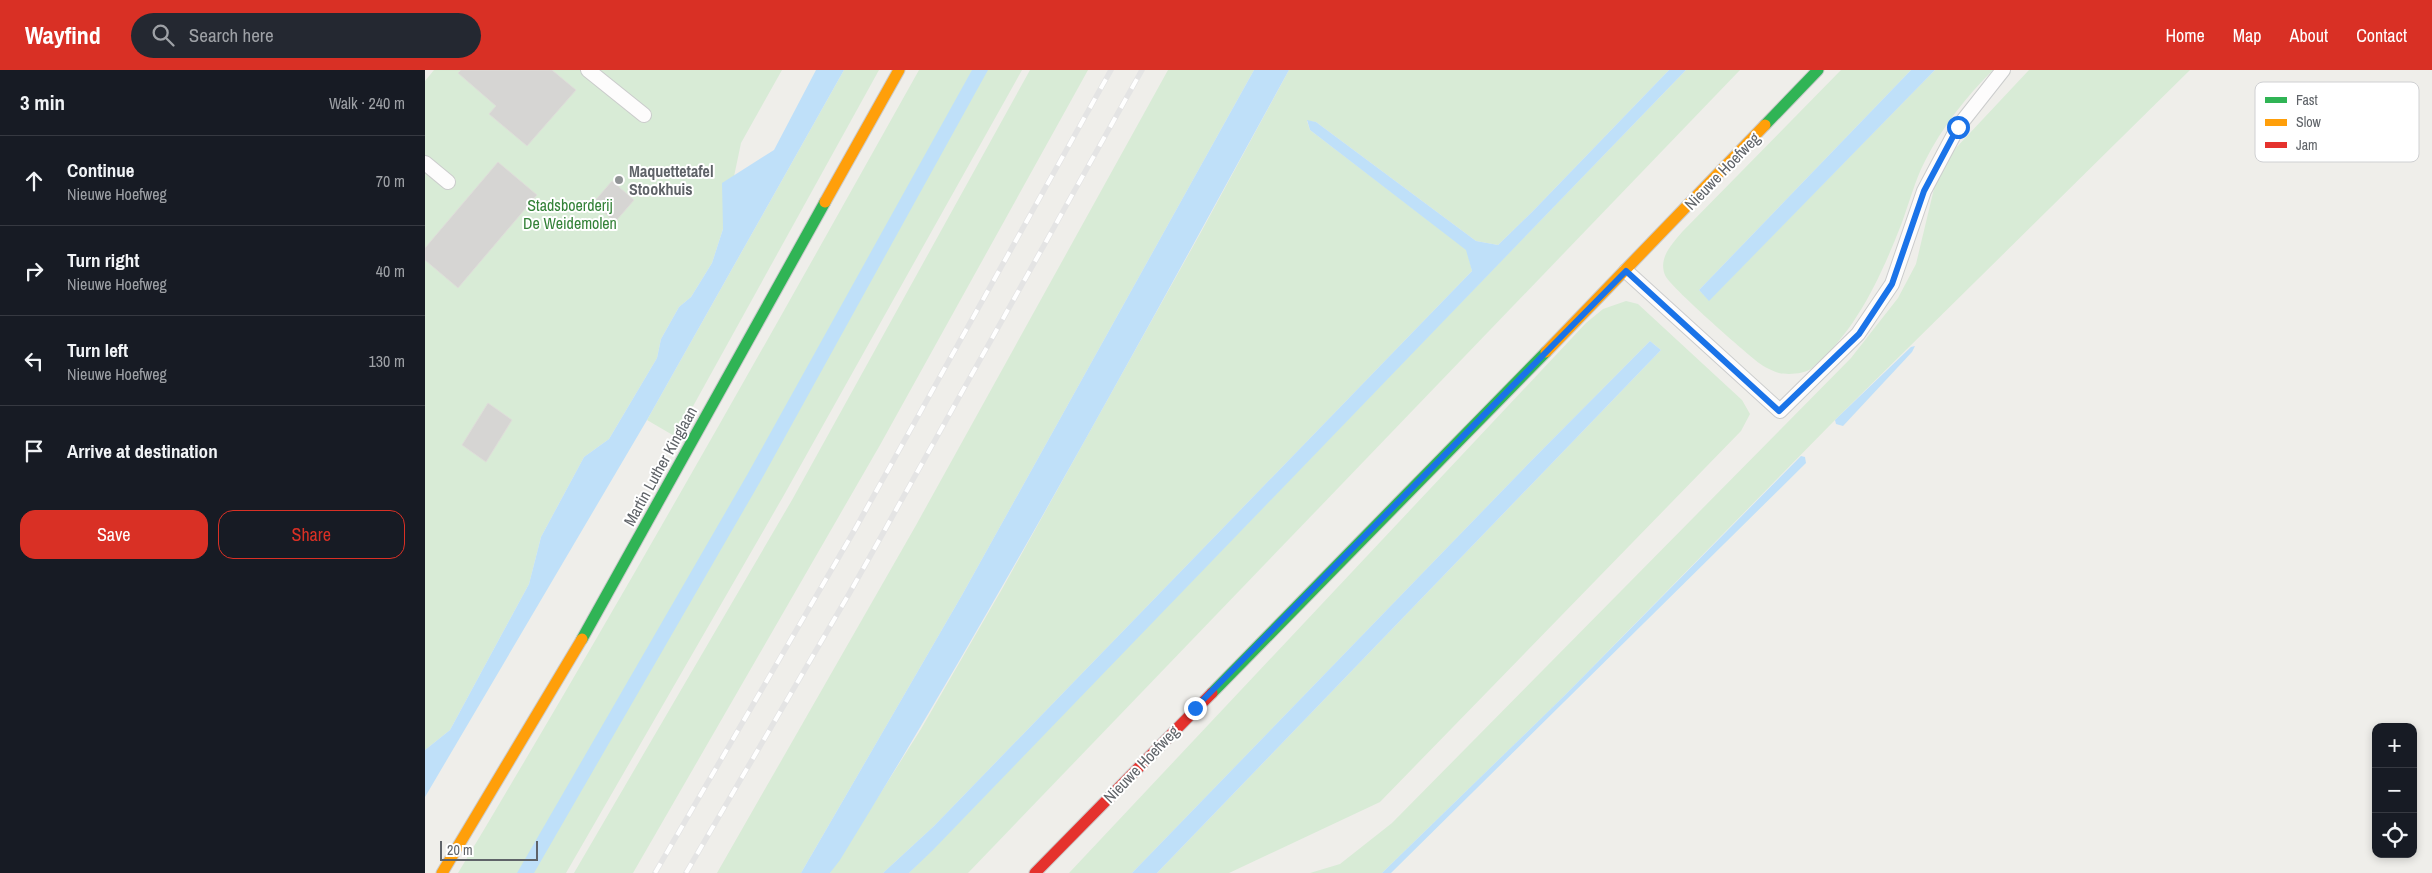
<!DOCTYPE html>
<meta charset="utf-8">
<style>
body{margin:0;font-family:"Archivo Narrow",sans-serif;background:#242831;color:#f1f3f6}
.controls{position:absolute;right:15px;bottom:15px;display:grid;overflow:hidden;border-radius:10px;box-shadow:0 2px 8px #0003}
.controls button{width:45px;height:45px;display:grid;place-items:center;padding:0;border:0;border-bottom:1px solid #363941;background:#171b24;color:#f1f3f6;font:25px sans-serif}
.scale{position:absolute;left:15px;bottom:12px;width:98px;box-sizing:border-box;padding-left:5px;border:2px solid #5f6368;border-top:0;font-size:14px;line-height:18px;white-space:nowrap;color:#5f6368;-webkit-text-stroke:4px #fff;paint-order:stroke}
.stop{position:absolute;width:15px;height:15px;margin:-11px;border:4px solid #1a73e8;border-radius:50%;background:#fff}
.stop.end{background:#1a73e8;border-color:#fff;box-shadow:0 1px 5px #0008}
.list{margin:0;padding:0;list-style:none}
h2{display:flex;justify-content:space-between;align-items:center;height:65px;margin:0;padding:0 20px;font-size:21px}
h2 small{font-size:16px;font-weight:400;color:#9ea1a6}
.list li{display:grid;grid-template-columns:32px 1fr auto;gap:15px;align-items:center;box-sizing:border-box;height:90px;padding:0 20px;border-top:1px solid #363941}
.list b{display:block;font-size:19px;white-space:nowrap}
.list p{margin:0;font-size:16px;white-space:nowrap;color:#9ea1a6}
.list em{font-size:16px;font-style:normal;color:#9ea1a6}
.actions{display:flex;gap:10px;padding:15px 20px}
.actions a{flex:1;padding:11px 0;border:1px solid #d93025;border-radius:15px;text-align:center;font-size:18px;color:#d93025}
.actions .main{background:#d93025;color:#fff}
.icon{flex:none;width:28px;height:28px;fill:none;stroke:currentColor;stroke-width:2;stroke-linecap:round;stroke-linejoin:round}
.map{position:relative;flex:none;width:2007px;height:803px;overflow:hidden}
header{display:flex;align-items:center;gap:30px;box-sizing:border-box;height:70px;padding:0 25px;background:#d93025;color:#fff}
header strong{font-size:24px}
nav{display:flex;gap:28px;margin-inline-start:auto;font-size:18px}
.search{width:350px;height:45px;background:#242831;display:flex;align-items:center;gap:12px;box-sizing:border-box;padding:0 18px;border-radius:28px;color:#9ea1a6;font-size:19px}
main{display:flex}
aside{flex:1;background:#171b24}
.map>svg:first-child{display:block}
.green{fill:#d8ebd6}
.water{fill:#bfe0f9}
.building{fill:#d6d5d3;stroke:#deddd9}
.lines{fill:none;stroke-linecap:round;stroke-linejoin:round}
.lane-casing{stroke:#cbcccc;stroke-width:16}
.fast-casing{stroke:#cacacb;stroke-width:13}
.slow-casing{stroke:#cacacb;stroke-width:13}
.jam-casing{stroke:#cacacb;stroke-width:13}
.lane{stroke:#fdfcfc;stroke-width:14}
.fast{stroke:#30b455;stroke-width:11}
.slow{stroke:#ff9f0a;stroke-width:11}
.jam{stroke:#e5322d;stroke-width:11}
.rail-casing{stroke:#e4e4e4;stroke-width:5.5}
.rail{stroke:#fff;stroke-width:4;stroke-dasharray:11;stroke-linecap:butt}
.route{stroke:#1a73e8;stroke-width:6}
.poi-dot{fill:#919496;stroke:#fff;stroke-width:2}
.labels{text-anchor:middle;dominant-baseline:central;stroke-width:4;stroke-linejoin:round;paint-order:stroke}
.poi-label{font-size:16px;font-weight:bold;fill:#5f6368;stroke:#fff;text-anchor:start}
.street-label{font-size:16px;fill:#5f6368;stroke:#fff}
.park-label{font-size:16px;fill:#348238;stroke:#fff}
.key{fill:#fff;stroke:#cfd0d2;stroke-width:1}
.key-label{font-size:14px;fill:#5f6368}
</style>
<header>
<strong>Wayfind</strong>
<div class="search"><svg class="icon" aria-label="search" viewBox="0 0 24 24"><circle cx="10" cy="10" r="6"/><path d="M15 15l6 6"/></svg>Search here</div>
<nav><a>Home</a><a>Map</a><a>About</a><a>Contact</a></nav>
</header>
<main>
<aside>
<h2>3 min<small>Walk · 240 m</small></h2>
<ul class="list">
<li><svg class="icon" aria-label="ahead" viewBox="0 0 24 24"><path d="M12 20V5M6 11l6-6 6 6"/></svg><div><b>Continue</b><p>Nieuwe Hoefweg</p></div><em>70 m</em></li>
<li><svg class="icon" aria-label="right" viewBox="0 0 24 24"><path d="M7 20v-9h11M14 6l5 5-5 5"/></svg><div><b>Turn right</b><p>Nieuwe Hoefweg</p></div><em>40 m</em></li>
<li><svg class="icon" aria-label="left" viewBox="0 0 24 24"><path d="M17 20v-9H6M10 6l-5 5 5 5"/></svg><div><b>Turn left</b><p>Nieuwe Hoefweg</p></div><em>130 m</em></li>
<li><svg class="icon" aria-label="arrive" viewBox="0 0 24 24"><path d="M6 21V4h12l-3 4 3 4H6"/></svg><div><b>Arrive at destination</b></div></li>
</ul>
<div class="actions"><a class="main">Save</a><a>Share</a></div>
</aside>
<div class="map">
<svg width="2007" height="803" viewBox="0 0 2007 803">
<rect width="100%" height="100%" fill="#efeeea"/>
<g class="green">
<polygon points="9,0 357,0 316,73 298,159 287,193 266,227 254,237 236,269 232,288 184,369 159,387 116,467 104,514 25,660 0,680 0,11"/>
<polygon points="419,0 454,0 251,367 222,350"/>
<path d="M494,0H597L359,425L141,803H33C192,538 343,270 494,0Z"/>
<polygon points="605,0 663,0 455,375 208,803 149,803 367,430"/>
<polygon points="743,0 829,0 537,525 376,803 292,803 490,457"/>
<polygon points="864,0 1244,0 1107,142 1073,175 1051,171 891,52 882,51 885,60 1042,180 1047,201 509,756 458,803 405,803 496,659 577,519 776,162"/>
<polygon points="1261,0 1315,0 543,803 484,803"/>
<path d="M1416,0H1486L1274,220L1284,230L1510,0H1568C1541,27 1517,57 1500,91C1490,110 1484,134 1476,155C1456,206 1431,262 1387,298C1380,304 1363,305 1354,303C1348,301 1339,297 1334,293C1320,282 1244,216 1240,205C1233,188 1247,174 1257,162Z"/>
<polygon points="1604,0 1765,0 1410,350 1140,625 957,803 885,803 915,794 967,753 1426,288 1473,228 1491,194 1513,102 1528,81"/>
<polygon points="1201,231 1213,234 1317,330 1325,344 1316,361 955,732 804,803 732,803 1236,280 1225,271 1107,390 707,803 644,803 1161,253 1178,239"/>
</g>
<g class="water">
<polygon points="391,0 419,0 222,350 0,727 0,680 25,660 104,514 116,467 159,387 184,369 232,288 236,269 254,237 266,227 287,193 298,159 297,113 349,80"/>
<polygon points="547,0 563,0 335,412 109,803 92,803 322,405"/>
<path d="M829,0H864C718,266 574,532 415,790L405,803H376L537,525Z"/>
<polygon points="1244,0 1261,0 508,780 484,803 458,803 509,756 1047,201 1041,180 885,60 882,50 891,52 1051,171 1073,175 1107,142"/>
<polygon points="1486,0 1510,0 1284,231 1274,220"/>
<polygon points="1225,271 1236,280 732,803 707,803 1107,390"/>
<polygon points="1490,276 1487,282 1418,356 1411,354 1410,350 1486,277"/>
<polygon points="1376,386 1380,387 1381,393 966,803 957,803 1140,625"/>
</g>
<g class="building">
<polygon points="36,0 127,0 151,20 102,76 64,44 71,36 33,3"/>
<polygon points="73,92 112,125 33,218 0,190 0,178"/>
<polygon points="187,111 209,130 190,152 168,133"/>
<polygon points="63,333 87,350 61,392 37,375"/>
</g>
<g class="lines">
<g class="lane-casing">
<g id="lane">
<polyline points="163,0 219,45"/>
<polyline points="0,93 23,112"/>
<polyline points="1201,201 1355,341 1433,264 1467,214 1499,121 1533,57 1578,0"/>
</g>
</g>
<g class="fast-casing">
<g id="fast">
<polyline points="1340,55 1393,0"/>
<polyline points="157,569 400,132"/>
<polyline points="787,623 1121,282"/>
</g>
</g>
<g class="slow-casing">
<g id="slow">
<polyline points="400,132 474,0"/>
<polyline points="1121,282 1340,55"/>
<polyline points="17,803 157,569"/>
</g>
</g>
<g class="jam-casing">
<polyline id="jam" points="610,803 787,623"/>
</g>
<use href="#lane" class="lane"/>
<use href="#fast" class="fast"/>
<use href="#slow" class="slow"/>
<use href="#jam" class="jam"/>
<g class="rail-casing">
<g id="rail">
<polyline points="230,803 429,461 686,0"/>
<polyline points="261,803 424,524 717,0"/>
</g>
</g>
<use href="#rail" class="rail"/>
</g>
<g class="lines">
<polyline class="route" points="770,638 1201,201 1354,341 1434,264 1467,214 1499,121 1533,57"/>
</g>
<circle class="poi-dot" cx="194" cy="110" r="5"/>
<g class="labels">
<g class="poi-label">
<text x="204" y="101">Maquettetafel<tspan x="204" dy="18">Stookhuis</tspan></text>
</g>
<g class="street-label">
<text transform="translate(1297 101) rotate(-46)">Nieuwe Hoefweg</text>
<text transform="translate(235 396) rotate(-61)">Martin Luther Kinglaan</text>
<text transform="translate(716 694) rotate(-46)">Nieuwe Hoefweg</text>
</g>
<g class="park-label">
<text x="145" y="135">Stadsboerderij<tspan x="145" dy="18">De Weidemolen</tspan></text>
</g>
</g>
<rect x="1830" y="12" width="164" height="80" rx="8" class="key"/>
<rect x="1840" y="27" width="22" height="6" fill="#30b455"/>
<rect x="1840" y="49" width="22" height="7" fill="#ff9f0a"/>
<rect x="1840" y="72" width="22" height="6" fill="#e5322d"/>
<g class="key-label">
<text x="1871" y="35">Fast</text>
<text x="1871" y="57">Slow</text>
<text x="1871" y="80">Jam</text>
</g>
</svg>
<div class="controls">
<button>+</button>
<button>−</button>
<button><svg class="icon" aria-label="locate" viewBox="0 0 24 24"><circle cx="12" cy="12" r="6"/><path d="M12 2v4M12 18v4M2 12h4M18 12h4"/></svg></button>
</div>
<div class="scale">20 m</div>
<div class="stop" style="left:1533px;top:57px"></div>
<div class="stop end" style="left:770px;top:638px"></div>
</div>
</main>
